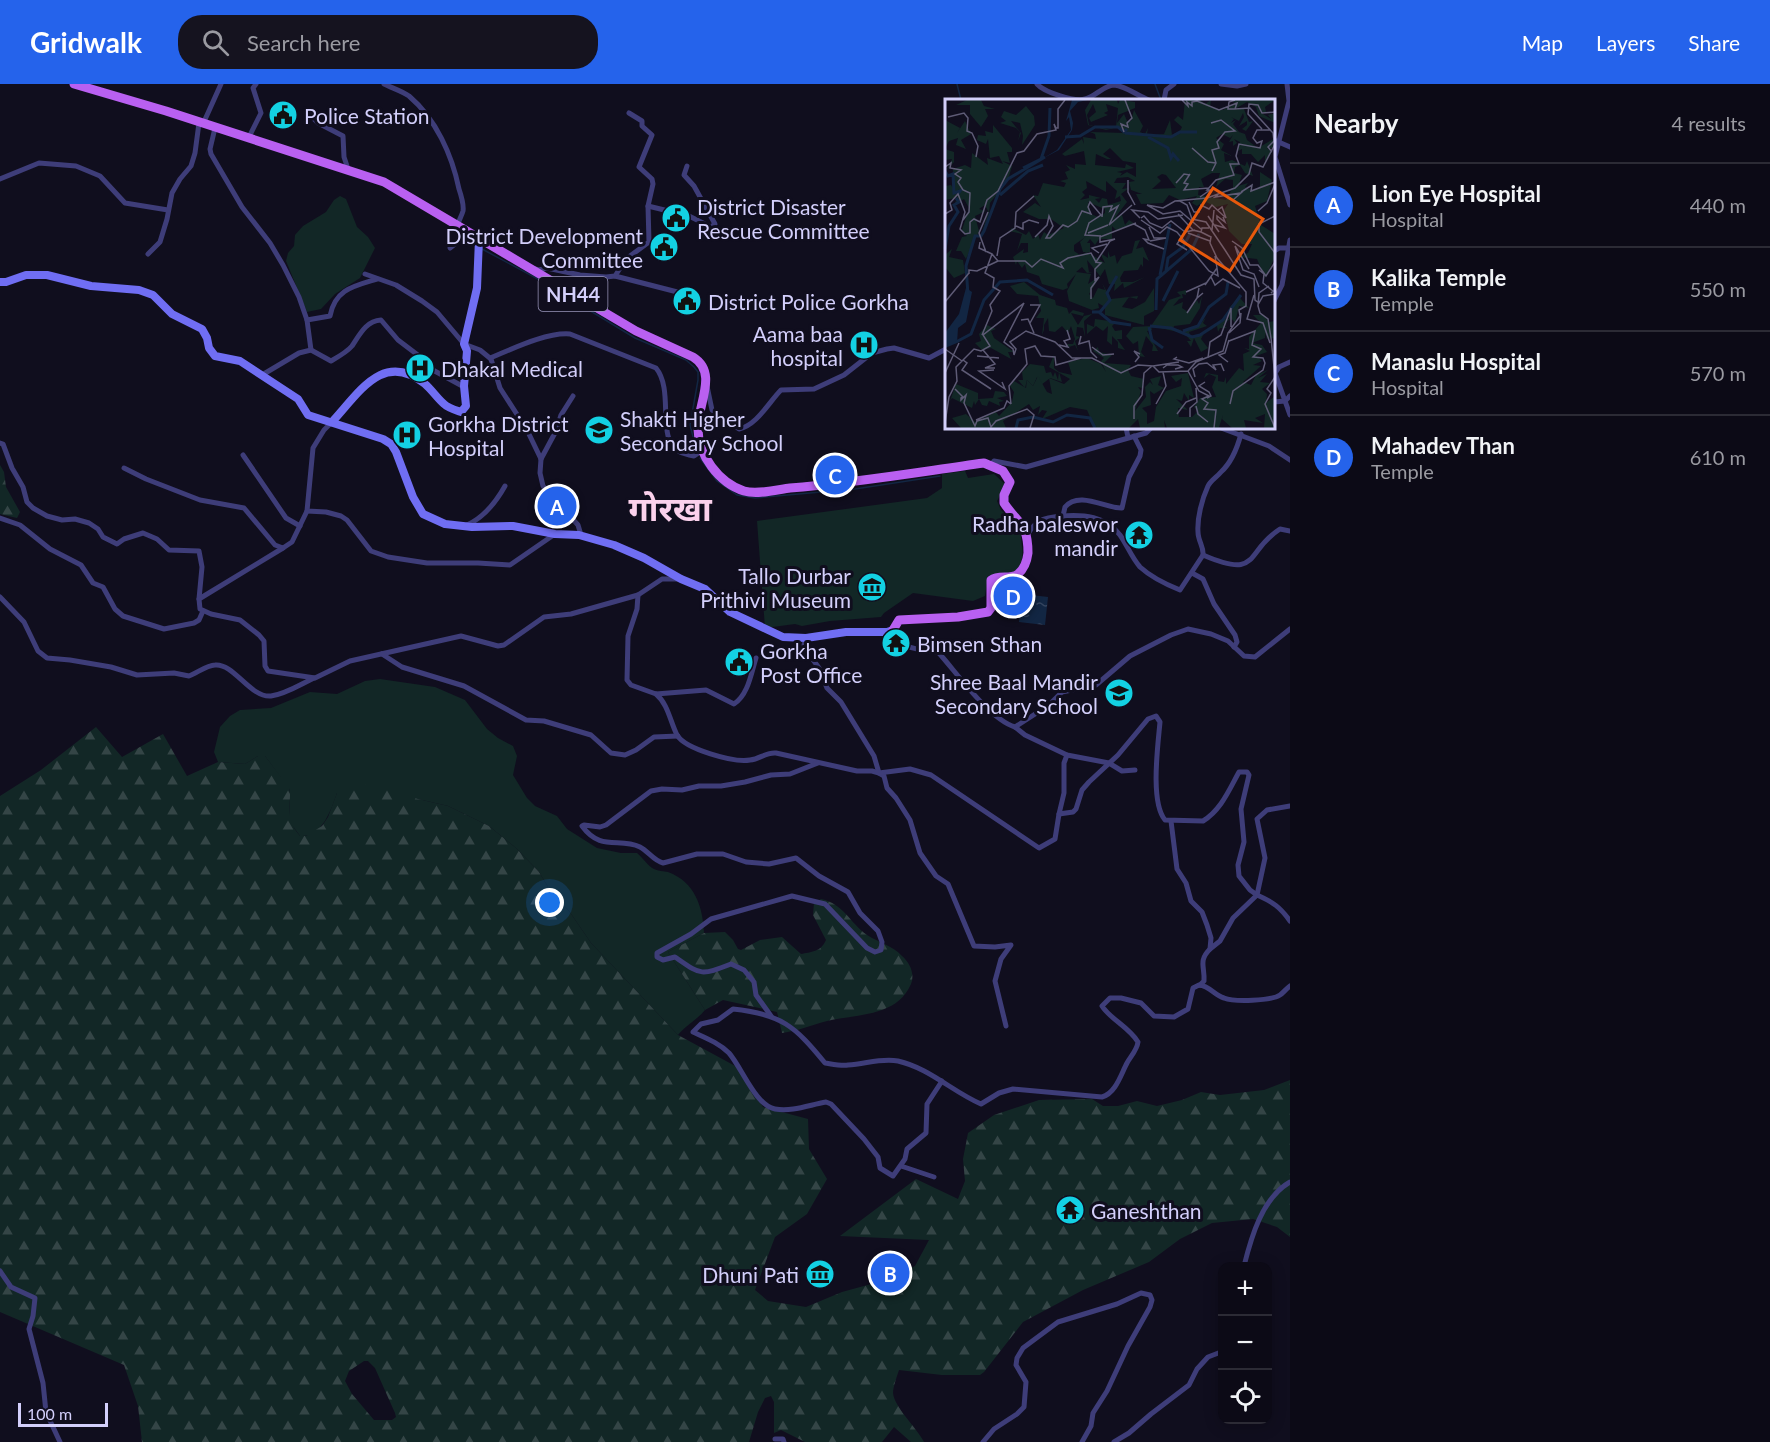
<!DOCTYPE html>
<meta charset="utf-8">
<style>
body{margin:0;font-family:Lato,"Noto Sans Devanagari",sans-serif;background:#15131f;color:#f1f3f6}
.controls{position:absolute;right:18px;bottom:18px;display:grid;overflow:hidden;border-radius:12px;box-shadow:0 3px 15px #0003}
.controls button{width:54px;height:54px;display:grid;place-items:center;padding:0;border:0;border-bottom:2px solid #2c2b35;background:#0c0a16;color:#f1f3f6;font:30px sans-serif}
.scale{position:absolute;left:18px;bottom:15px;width:90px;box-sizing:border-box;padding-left:6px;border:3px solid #d3cffb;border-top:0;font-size:16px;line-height:21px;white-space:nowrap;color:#d3cffb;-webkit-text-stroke:4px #100e1e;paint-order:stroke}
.you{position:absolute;left:550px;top:819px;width:21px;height:21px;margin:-15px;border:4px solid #fff;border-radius:50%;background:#1a73e8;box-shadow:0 0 0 9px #1a73e833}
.badge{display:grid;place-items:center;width:39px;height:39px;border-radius:50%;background:#2563eb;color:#fff;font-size:20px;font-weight:700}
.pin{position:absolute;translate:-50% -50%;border:3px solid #fff;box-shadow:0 2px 6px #0006}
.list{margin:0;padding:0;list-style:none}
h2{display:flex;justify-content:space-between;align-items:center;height:78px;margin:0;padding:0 24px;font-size:26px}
h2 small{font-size:20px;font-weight:400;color:#9a9aa1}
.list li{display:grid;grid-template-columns:39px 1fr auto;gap:18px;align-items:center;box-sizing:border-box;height:84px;padding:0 24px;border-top:2px solid #2c2b35}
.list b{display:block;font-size:22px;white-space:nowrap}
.list p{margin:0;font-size:20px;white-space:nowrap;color:#9a9aa1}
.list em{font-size:20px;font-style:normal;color:#9a9aa1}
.icon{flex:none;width:33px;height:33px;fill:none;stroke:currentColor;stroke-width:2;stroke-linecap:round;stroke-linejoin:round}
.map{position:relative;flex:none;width:1290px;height:1358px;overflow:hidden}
header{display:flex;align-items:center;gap:36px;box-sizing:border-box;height:84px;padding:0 30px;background:#2563eb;color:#fff}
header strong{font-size:28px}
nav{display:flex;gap:33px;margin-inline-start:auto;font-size:21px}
.search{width:420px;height:54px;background:#15131f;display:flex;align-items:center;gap:15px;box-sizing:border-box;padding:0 21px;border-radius:24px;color:#9a9aa1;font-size:22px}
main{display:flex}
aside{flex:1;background:#0c0a16}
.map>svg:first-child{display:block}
.green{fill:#122726}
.forest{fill:url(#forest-firs);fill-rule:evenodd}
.water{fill:url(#water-ripples)}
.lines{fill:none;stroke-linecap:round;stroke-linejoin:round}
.stream{stroke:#122643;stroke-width:1.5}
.street{stroke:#3e3d79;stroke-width:5}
.secondary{stroke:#706ef3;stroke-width:8}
.primary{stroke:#b960f1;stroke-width:9}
.labels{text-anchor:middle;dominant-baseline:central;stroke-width:6;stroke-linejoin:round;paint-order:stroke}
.shield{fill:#100e1e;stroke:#9895b9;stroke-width:1.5}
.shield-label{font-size:20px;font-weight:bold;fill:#d3cffb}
.poi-label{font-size:21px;fill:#d3cffb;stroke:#100e1e;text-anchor:start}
.town-label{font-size:33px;font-weight:bold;fill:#fbd1ec;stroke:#100e1e}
.inset-river{fill:none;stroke:#122643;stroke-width:3}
.inset-road{fill:none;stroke:#5e5b76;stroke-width:1.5}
.view{fill:#e8590c;fill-opacity:0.15;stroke:#e8590c;stroke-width:3}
.inset-edge{fill:none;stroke:#d3cffb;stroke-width:3}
</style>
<header>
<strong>Gridwalk</strong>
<div class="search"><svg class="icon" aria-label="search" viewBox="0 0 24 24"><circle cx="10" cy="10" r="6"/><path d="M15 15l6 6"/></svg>Search here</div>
<nav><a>Map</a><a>Layers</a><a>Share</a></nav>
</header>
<main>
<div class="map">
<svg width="1290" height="1358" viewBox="0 0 1290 1358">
<defs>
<pattern id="forest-firs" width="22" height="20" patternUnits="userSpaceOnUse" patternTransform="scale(1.5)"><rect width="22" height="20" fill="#122726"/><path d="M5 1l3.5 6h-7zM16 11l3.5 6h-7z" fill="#344546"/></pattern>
<pattern id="water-ripples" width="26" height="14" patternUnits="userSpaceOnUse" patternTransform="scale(1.5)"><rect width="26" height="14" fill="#122643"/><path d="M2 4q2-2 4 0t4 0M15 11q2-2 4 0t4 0" fill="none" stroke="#34445f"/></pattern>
</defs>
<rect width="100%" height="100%" fill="#100e1e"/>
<g class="green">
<polygon points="340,112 346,115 357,143 368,153 375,164 360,194 335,210 321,225 307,228 286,177 288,169 294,162 295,151 303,142 326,128 334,116"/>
<path d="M965,387L968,394L994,390L1006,401L997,417L1001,426L1021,446C1020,464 1028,472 1015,489L988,492L985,512L973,517L913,509L884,529L881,533L830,537L802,542L795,540L765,544L757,437L927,414L942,404V390Z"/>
<path d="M380,595L435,603L465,616L487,645L498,654L513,662L517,672L513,691L527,714L535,722L557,732L567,745L597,764L621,769H637C643,774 648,782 654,785C658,787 664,787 668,788C695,798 703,823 704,849L668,868L705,926C698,935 686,941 678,951L591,859L569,827L551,808L539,788L517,765L489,742L448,722L418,715L337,709C331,726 322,754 300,752L289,737L290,706L265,672H258L245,680L218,678L214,668L220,643L230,632L240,626L271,624L310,608L337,610L365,597Z"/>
</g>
<g class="forest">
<polygon points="0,381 4,388 6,403 20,428 17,434 0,430"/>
<path d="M96,643L122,673L163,650L187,692L218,678L245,680L258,672H265L281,693L285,694C298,712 279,729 300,752H306L322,742L328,733L337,709L343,703L352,699L381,703L418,715L448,722L489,742L517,765L539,788L551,808L569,827L591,859L678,951L737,983L763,1023L808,1035L809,1065L827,1095L807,1130L775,1153L755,1206L768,1217L806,1223L842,1208L886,1196L915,1182L929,1156L840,1152L916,1095L958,1115L965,1097L963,1075L968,1049L994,1031L1039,1016L1092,1015L1103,1022H1118L1137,1017L1157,1022L1182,1016L1201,1008L1220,1011L1264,1006L1290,996V1153L1277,1143L1253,1135L1212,1139L1180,1155L1149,1178L1083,1206L1023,1238L984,1288L980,1291H942L899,1286C897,1292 893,1303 893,1309C894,1323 917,1344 924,1358H911L894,1343L882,1358H805L781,1346L774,1349V1318L771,1312L765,1314L758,1328L749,1358H142L138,1322L124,1281L0,1228V712L41,686ZM364,1277H368L375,1284L395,1329L396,1333L392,1336H374L352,1310L345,1297L349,1287Z"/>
<path d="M821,815C844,820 849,838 867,851C879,859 892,861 902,872C910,879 915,890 911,900C897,933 856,930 827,937C812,941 797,947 782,949L777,928L723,916L705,926L668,868L704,849L725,848L733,856L738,865L741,866L760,856L782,853L801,870C811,868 821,868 826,856L813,831L814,819Z"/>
</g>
<polygon class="water" points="1022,510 1048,513 1045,541 1019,538"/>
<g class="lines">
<g class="stream">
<polyline points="957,0 961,16"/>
<polyline points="1155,0 1161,16"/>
<polyline points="469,155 475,160"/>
<polyline points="482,165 538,195 635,254 686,276 694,283 698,288 698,296 690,341 697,368"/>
<polyline points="700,374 717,397 737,411 755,414 855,405 940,392"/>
</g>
<g class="street">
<path d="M384,0C392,4 402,7 409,12C436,35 452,71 459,105C461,111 464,121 463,127C462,131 459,136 458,140"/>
<path d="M1037,0C1044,8 1074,18 1085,15C1095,13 1104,1 1114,1C1126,2 1138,12 1149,16"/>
<polyline points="1221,0 1237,2 1246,0"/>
<polyline points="1287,0 1289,17 1275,73 1290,121"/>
<polyline points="1164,16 1166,6 1174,0"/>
<polyline points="309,30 318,39 343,52 344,73 348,85"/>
<polyline points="203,40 221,0"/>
<polyline points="215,44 210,65 211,70 242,123 270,159 283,181 299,213 307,236 311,266"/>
<polyline points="248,55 261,29 253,4 256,0"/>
<polyline points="1274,56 1290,63"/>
<polyline points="0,95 39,79 76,82 100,92 125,119 168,126"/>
<polyline points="648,122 689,132 711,143 715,140 694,102 684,91 687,82"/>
<polyline points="450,164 470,148"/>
<polyline points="1274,167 1279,164 1288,164"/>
<polyline points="148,170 160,158 167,135 172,109 180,95 191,82 195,69 199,39"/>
<polyline points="535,185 539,186 547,184 580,191 606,193 615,192 626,175 649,158 648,122 653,100 652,95 639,83 652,51 642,42 642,37 629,29"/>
<polyline points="365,190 396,201 422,217 437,228 464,260 480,266 491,275 500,304 527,346 541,375 540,389 543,402 578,441 581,451"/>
<polyline points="615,192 693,212"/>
<polyline points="1274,217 1282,201 1290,156"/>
<path d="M307,236L330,232C335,205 354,202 377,195"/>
<path d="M490,274C512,265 547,248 570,250L656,284C675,307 655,356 680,368C684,370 689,371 694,372L703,366"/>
<polyline points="1290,278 1279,283 1275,289 1290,331"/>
<path d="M262,291L299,269L311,266L331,277C338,273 347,268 352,262C360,250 366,237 381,236L398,256L427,278L431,285L464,303"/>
<path d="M707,302L712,326L739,345C757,341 769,318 781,306L814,305L844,291L872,269L887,265L894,264L929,274L946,265"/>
<polyline points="1274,318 1285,317 1290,312"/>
<polyline points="332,338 324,346 313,364 307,427 326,428 341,432 347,436 371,467 388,473 427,479 478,479 510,481 555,450"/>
<polyline points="1126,344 1128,353"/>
<polyline points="1221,344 1269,362 1290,376"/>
<polyline points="0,359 3,360 12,384 23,403 27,418 33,424 47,432 62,436 75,435 89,439 98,445 103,453 117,460 124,455 143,449 157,455 169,466 199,467 202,483 199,515"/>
<polyline points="243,371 286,434 300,442"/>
<polyline points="541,375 556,347 561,331 573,312"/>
<polyline points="991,381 994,377 1026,383 1146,349 1151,344"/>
<polyline points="124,384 146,395 200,416 244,424 275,461 283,464 292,458 307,427"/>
<path d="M1063,432L1065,423C1079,406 1107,425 1122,424L1129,393L1140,372L1141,366L1134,352"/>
<polyline points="0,434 20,441 50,465 81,481 93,499 103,503 115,525 123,532 164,545 194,539 199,536 203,527"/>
<path d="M467,441C485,433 496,418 505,402"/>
<path d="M1027,451C1037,435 1043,434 1061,432C1083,430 1106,432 1120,451C1127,461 1132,474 1140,483C1152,494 1165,500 1180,506L1203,471C1261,496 1244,468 1280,445L1290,447"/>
<polyline points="283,464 199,515 200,525 211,530 240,536 259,551 264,557 265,582 268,587 315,594 350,577 461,552 498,562 504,561 544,533 571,530 638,511 662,495 679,495"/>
<path d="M1203,471C1204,463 1198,457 1198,448C1197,434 1202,415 1208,402C1211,396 1217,393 1221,388C1232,378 1237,365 1241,350"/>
<polyline points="1192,489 1203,495 1214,520 1235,551 1237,558 1234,563"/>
<path d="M638,511L637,525L628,552L627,596L631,601L656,610L706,606L734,620C748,611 751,590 756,574"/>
<path d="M0,513L24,538L38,567L47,574L70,576L111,583L137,591L174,589L189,592C197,589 207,581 215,581C234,579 250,614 271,612C286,610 301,600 314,594"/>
<path d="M893,546L900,561C912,563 927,569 938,568C957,589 989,635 1015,643L1049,621L1062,608L1096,601L1130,572L1171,551L1188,545L1211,550L1228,557L1244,572L1255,573L1290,545"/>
<polyline points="806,554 804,561 806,566 819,584 827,604 841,618 874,672 879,689 884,692 887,704 896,714 910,736 920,769 936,792 948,800 974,862 995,863 1011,861 1001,875 995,897 1006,942"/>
<polyline points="382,570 402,583 464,602 526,636 544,637 591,651 611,669 625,671 636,666 654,653 678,652"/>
<path d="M656,610C668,620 670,637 677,651C685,665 734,679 750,676C760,675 766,668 776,669L857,687H872L879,689L910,685L931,691L1039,764L1055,755L1059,730"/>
<polyline points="1015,643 1025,651 1067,671 1109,679 1122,687 1135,686"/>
<path d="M1067,671L1064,679V709L1059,730L1073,728L1076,725L1082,706L1089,698L1118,671L1148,635L1156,632L1160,638C1158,661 1150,718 1165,736L1203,737C1221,726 1229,706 1239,688H1247L1249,691L1241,725L1244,758L1238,781L1239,792L1250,806L1257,811L1233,834L1220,857L1210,865"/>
<path d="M1290,722L1267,726L1257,735L1265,774L1257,811C1273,818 1280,823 1290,837"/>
<path d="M1171,737L1177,785L1186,799L1191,817L1202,828L1207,841L1211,854L1210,865C1198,877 1205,883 1204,897L1200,901"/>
<path d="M771,932L756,911L754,898L744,886L731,880C700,892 701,891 675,873L663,876L657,873V869L691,850L711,835L792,812L825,820L867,864L875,868L881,866L882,858L878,847L860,829L848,808L819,792L796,774L769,780L746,778L723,770H697L663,779C654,777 648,767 640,763C619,753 601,768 582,742L584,741L600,743L606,741L651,707L662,705L682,706L699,702H721L745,698L771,691L790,690L818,679"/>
<path d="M942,997L927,1020L926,1049L907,1065L905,1075L893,1092L880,1084L878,1073L864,1055L831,1020L826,1018C809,1021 792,1028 775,1025C756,1022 742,984 729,969C719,959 706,954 693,948L701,940L718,936L733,925C781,930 795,942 825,979C832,980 841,982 848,981C866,980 880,974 898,977C929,984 953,1008 981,1020L999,1009L1013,1005L1102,1013C1116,1009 1121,990 1127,979C1131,972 1137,966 1138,958C1129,943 1110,935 1102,922L1110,914H1121L1141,919L1154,932L1174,933L1188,925L1193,904L1199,901C1210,902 1214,911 1224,914C1234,918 1271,917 1280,911C1283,909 1286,905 1290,902"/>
<polyline points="901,1082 934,1093"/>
<path d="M1244,1182C1251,1154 1262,1114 1290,1098"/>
<polyline points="0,1187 11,1203 35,1214 33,1232 29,1245 43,1299 46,1328 60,1358"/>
<polyline points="775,1355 783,1355 784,1358"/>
<polyline points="983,1358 994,1345 1017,1330 1024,1323 1026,1298 1016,1281 1017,1274 1023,1264 1058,1238 1117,1220 1141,1209 1150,1211 1152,1216 1150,1223 1128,1262 1107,1307 1093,1329 1091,1342 1082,1358"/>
<polyline points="1114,1358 1129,1349 1151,1330 1189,1301 1197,1285 1208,1273 1221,1268 1222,1266"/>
</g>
<g class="secondary">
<polyline points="0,198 6,198 26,191 47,191 91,202 139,206 153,211 172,230 202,245 207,254 209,264 215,272 240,277 298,315 308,331 383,355 391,360 396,368 413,413 423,430 445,440 472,443 513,442 555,450 579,451 614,461 644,474 681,495 705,505 730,528 783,553 806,554 846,548 887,548 893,546"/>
<path d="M332,338C359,309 383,266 425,300C432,306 437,314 444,320C448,324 455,326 461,328L466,322L464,302L467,267L464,260L477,204L479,155"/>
</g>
<path class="primary" d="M74,0L166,27L384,98L636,247L693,273C719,289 697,321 698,345C698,371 719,399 744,407C757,411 776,406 790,404C855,399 919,388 984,379L1003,387L1010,398L1004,411V419C1018,440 1028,439 1028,469C1027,477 1024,485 1018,490C1010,496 999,490 991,496V524L988,528L958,533L899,536L893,546"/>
</g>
<defs>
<g id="civic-disc" transform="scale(1.5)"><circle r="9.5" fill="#13d1e3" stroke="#100e1e"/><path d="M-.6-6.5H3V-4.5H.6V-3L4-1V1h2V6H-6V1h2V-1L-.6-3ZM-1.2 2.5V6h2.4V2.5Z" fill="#111"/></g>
<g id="hospital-disc" transform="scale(1.5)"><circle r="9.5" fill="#13d1e3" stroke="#100e1e"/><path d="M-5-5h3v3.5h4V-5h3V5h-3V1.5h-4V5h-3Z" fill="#111"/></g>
<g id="school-disc" transform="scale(1.5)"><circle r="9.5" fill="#13d1e3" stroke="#100e1e"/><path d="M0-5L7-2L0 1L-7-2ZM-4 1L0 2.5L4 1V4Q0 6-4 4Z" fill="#111"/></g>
<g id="temple-disc" transform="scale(1.5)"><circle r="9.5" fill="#13d1e3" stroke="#100e1e"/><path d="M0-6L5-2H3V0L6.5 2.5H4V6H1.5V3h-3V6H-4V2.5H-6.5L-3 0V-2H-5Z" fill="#111"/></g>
<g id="museum-disc" transform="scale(1.5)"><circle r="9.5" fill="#13d1e3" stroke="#100e1e"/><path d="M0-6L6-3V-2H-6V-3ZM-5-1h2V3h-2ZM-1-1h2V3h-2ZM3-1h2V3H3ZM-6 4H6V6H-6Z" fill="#111"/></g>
</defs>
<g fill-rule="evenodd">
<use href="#civic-disc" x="283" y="31"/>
<use href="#civic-disc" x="676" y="134"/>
<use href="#civic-disc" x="664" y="163"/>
<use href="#civic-disc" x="687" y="217"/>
<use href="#hospital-disc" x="864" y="261"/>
<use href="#hospital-disc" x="420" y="284"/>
<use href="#school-disc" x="599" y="346"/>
<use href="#hospital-disc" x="407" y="351"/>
<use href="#temple-disc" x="1139" y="451"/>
<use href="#museum-disc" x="872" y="503"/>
<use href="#temple-disc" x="896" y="559"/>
<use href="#civic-disc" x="739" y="578"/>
<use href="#school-disc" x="1119" y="609"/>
<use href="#temple-disc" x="1070" y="1126"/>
<use href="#museum-disc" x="820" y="1190"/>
</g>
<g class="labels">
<rect class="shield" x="538.5" y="193" width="69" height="34" rx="4.5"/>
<g class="shield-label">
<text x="573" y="210">NH44</text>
</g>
<g class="poi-label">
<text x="304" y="31">Police Station</text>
<text x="697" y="122">District Disaster<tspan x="697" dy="24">Rescue Committee</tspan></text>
<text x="643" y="151" text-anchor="end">District Development<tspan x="643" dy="24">Committee</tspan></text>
<text x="708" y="217">District Police Gorkha</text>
<text x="843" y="249" text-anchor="end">Aama baa<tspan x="843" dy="24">hospital</tspan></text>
<text x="441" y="284">Dhakal Medical</text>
<text x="620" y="334">Shakti Higher<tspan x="620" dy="24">Secondary School</tspan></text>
<text x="428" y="339">Gorkha District<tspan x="428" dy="24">Hospital</tspan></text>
<text x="1118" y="439" text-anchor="end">Radha baleswor<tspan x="1118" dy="24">mandir</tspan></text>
<text x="851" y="491" text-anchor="end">Tallo Durbar<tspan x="851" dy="24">Prithivi Museum</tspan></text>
<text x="917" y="559">Bimsen Sthan</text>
<text x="760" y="566">Gorkha<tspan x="760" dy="24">Post Office</tspan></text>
<text x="1098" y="597" text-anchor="end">Shree Baal Mandir<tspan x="1098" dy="24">Secondary School</tspan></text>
<text x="1091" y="1126">Ganeshthan</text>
<text x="799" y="1190" text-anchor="end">Dhuni Pati</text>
</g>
<g class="town-label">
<text x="670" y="424">गोरखा</text>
</g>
</g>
<g transform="translate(945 15)">
<rect width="330" height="330" fill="#100e1e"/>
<path d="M160,109H170L168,119L177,116L180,126L184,121L190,125L171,131L167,127V140H154L150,146L145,140L142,144H145V153H138L135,143L142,136L144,124L160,114ZM241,191V196L237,195L238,199L234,200L228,207L238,203L237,209L243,213L252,201L254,205L257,197L255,209L245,225L229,227L228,230L237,231L233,233L206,227L224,201L236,197L232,193ZM150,220L171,223L167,227L170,232L177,231V240H172L180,251L173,249V243L167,237V246L162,242L163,227L158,232L151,227L142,235V225L149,228ZM85,265L99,267L101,274L106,273L108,278L110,273L113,281L114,273L117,283L105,279L96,286L92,278L88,287L82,281L80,289L73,281H78L77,273Z" fill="#122726"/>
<path d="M22,1H36L39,7L50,10H40L43,17L36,28L25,15V6H11ZM146,1H172L173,5L175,1L190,3V9L173,16L172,24L179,15L182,22H186L189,11L198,27L195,33L200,35L203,29L202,35L208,36L219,35L225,21L227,36L235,32L237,28L229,21L233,17L238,21L240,1H255L260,5L266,1L265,8L278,11L290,4L285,1H330L320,8L321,13H315L326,20L323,16L330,14V24L314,17L311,8L302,3L290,10H299L304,23L308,22L301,32L297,30L302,26V22L294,27L299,18L298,14L294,22L286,18L289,20L286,24L291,21L288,25L294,33L300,35L302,41L313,49L330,39L327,49H322L327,53L320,63V56L313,63L306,55H297V50L293,52L295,43L289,40L292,44L288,47V42L284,43L288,36L285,39L277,35L271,39L279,45L276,51L287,57L279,54L280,63L287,61L300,67L302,62L308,77L300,74L295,66L290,68L289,74L297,76L293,87L303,84L300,88L308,92L315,87V73L327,81L322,102L310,107L316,126L330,135L329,160L320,179L312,160L294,158L303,154L307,145H297L284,132L279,111L283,105L271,108L259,102L252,107L247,104L252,97L235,101L224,96L218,104L196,105L191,95H197L186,91L184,83L190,82L183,78L172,79L169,84H181L177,90L184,89L176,95L182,103L166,124L172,110L164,112L143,103L146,115L153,118L144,124L142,137L129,146V152L135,156L142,153L160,164L157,158V155L163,159V152L165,158L170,156L172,165L177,157L187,154L190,142L195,141L191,150L198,148L204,162L198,158V168L196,165L193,171L179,172L175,179L176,183H188L200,178L179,189L178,184L169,192L170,185H164L160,170L144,195L148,199L153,189L160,191L157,184L166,200L193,197L192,200L184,198L177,208L187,210L200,203L209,189V212L199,217V226L160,216V208L153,204L154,209L147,211L124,202L122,192L131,175L122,185L123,189L118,191L97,185L94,177L82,173L80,165L77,169L72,162L71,166L68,158L79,150L78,154L83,153V144H76L72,152L77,135L64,132L67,129L81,136L84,132L88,140L93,135L95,141L99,133L103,136L119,129L106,120H94L78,113L90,104L96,108L88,96L93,97L98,84L119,88L121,84L115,82L123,80L120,73L125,71L121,66L130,70V65L141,66L139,52L120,57L117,55L137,40L139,45L138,38L151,40L150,35L145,33L180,34L173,28L161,31L143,26L140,11ZM148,5L151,13L144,19L146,23L163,16L159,14L163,12L161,5L173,9L171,28L162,30L144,26L142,16ZM165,49L178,62L191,64V78L182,73L175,77L177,74L172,73L189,69L181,65L180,69L150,66L151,55L162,60H166L158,55ZM267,74H275L271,88L280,80L288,81V89L278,93L286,92L281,101L253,96L254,88H259L256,80ZM217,75L221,76L231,89L207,90L216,82L212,78ZM141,82L161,93V82L172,92L170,100L175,97L176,102L163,106L162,100L157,99L154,104L150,100L156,99L144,96V99L135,101L140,96L137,93L142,89ZM142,161L155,177L143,185L146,175L131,173L137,168L142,174L148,173H144ZM81,7L89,17L90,26L77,46L78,37L75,24L66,22L76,34L73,42L75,33L71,29L55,24L61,22L56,18L59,12L71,16ZM0,21L15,29L12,34L20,22L26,35L16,41L21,50L11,46L13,39L4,42L0,50L9,53V63L2,71L7,60L0,61ZM48,26L67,49V53H62L65,64L57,62L67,67L63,81L45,104L44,115L37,134L43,112L40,106L34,110L41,112L30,117L34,132L21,160L16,152H11L17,138L22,137L17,131L24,109L19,100L10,105L14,90L10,99L0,101V87L6,86L9,91L8,70L20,66L26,69L27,54L43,66L42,59L58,65L54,57L45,59L43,40L41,45L32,41L33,36L41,37L40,32L48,34ZM7,150L4,158L18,161L20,174L9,179L0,168V156ZM79,183L95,196L110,201L111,206L122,209L124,215L128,211L139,214L138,217L126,214L133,226L139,217L147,215L139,222L140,238L138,229L132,228L131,237L135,238L130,242L133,252L130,246L124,248L122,245H128L130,240L126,227L123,234L117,227L110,233L104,232L103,219L99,226V231L97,236L99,219H91L96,212L93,197L72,195L65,187ZM294,198L304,209L294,207L290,224L286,219L278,226L282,229H275L273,233L272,227L261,234L280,220H284V209ZM308,216H318L324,223L330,222V239L322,240L320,234V239L307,244L317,246L322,253L311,257L317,262L308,266L316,267L298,283L306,286L311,276L323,271L313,279L322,275L315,283L325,284L317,290L322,295L321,304L330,297V329H319L320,315L310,319L318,324L299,321L301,329H287L277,320L278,316L274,328L277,329H222L219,321L220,329H195L193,320L184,329H150L142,311L125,308L97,320L102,312L97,311L93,316L95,307L88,311L84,305L58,322L61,329H16L7,319L21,315L30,323L51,313L54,317L67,303L69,293L65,287L69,282L81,289L82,281L88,287L93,277L102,293L107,295L104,279L119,285L125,280L104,268L109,256V269L114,273L127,276L123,263L142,259L156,265L161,273L156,262L159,259L148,252L153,248L154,253L167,256L159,264L186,266L183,271L186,277L199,280L197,289L193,288L196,292L190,312L201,298L200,288L205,283L208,286L205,280L216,277L213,286L219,289L209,295L205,292L206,306L197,309L202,314V325L209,322L211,308L221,292L236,287L237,279L231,283L226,277L243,274L249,299L244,296V302L239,294L237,302L231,300L243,311L233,309L234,318H247L253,312L249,308L255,299L271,298L267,288L271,278L264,275L259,279L261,274L273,276V282L279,283L281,278V285L294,269L299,272L298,255L305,252L299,249L304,250V238L316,224ZM261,218L258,224L262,227L244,233L246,238L259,234L256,240L263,249L256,253L249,239L246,248L242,242H246L238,233L253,228ZM42,226L51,230L46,232L49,239L69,253H63L66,260L46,249L37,251L30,244L36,242L34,235ZM206,227L207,231L202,232L213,252H207L208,246L201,237L196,253L200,258L194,257L193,242L188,245L181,237L188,228ZM11,285L33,294V300L48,299L50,292L59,293L62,297L52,299L59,302L54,303L55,307L44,302L42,307L37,306L34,300L30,306L29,302L27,309L7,299L5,302Z" fill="#122726" fill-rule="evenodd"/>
<path d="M127,1H143L133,3L125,12L128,24L127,31L114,51L97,60L112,51L126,31L124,18L121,22ZM21,189L27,193L21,223L13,229L12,244L0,249V234L14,215Z" fill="#122643"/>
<path class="inset-river" d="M180,34L226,38L235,33H252M120,38L135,37L150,28H173L179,33L182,30M203,38L223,49L226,59L228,55L234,62M78,69L96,60L104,37L105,9M0,72L3,77L8,75L9,94L15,92L13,95M55,96L83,72L98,66M0,150L4,127L13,113L9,106L14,103L11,99M221,172L223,159L238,148L245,135M215,176L225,125M23,196L21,167L30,137H36L39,132L55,90L63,80L100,58M218,202L233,172M211,211L212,180L247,150L254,135M147,213H154L166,223L186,226M155,213L165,201L162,194L172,177M205,227L226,229L247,238L255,236L278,221L296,196M204,228L207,241L218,249M238,232L253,227L264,208L281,195L283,183M11,243L26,235L39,201L55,183L82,181L108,196M71,329L73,321L88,318L108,323L122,316L145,319L150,329"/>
<path class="inset-road" d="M237,1L243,7L242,3L247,7V3L252,2L274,11L292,4L290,10L305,9L328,34L329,42L323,48L327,53M290,10H283L284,3L290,1M3,18L19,14L23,19L22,32L27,34L33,47L31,58M266,24L276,21L290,32L280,33L272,43L274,49L267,51L271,64L267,72M317,30L303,15L304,5L313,6L317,14L330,13M179,33L176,25L183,28L182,24L187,19L180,1M247,49L263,63L271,64M0,68L6,64L5,69L16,71L10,75L16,79L13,83L18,91L25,94L24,113L18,121M245,75L239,84L243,85L239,91L264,89M183,81V93L190,106M231,84L239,75L245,76M276,93L270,98L296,94L288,101M296,93L307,86L306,92L330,83M255,98L265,91H262L271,81L289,76L285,65H294L291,57L294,45L315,49L317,42L312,44L308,39L312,31H325M235,102L242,106L247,120L261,123L280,151M244,103L249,113H254L256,106L264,110L267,106L281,119L277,108L273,111M313,112L322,104L330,85M0,115L7,111L5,104L13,95L20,113L15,130L20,135L25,134V123L29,120L35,123L42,101L53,92L72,54L79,52L92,35L111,31L109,25L111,29H113V10L120,1M233,115L248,131L256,133M263,117L274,133M330,117L314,125V133L330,154M157,118L158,108L167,107L165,112L173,107L164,126L187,106M195,119L187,111L203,113L213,120L238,116M196,119L199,117L205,124L217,129L226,122L240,133M196,121L215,134L222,128L232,133L264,172L273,177L272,169M189,125L200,131L204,141L199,140L203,144L219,150M270,126L280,129L272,120V117L280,123L278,118M71,127L78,130V124L84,121L94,124M204,128L209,139H221L205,142M256,130L235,112L218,115L202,106L218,109L230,102L262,99L290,89L304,75L307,64L318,68L330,45M267,131L269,111M143,134L163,126M243,134L265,142M90,138L102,126L104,117L108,127L101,139H105L118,126L123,128L132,122L137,112L146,115L143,108L145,103L156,116L144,124L140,136L156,137M287,142L297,149L305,166H313L321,177L330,163M35,143L34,149L47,155L40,174L49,179L48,188L55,192L45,206L47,212L37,236M290,147L298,171L309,175L314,188M290,147L304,170M242,151L232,145L240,133L250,131M280,151L296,176L309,180L310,201L314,204L318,197L330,195M41,153L34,134L43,113M154,154L147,149L162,145M47,155L53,162H80L87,168L96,160L118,169L115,164L123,159L146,154L151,163L165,142L170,140L155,143V138L191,124M52,157L55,139L70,129L71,113L89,97M314,171L319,175L318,184L328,192L326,194M24,175V171L32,172L53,162M266,178L270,186L278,180L295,189M260,186L272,169L270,157M324,187L314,194L313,207L315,214L323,220L326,239L330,278L322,290L326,294L320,305L330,329M254,189L252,199L258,194M241,193L261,184M309,196L302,220L318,224L325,244M146,200V189L154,178L150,181V170L156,164L150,163M0,203L24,174M85,206H95L85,224M242,214L252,199M76,221L83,220L89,234M284,234L295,224L296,214M136,237L134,245L144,242L146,253L152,259M284,242L310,232L307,246L316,250L308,258L318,259L320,264L318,271L288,292L285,305M114,246L123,248L119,242L125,240L122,231M147,248L158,256L169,255M0,250L17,262M38,251L50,265L40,269H50M32,257L54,259M232,258L229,260L244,264L258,259M263,259L265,243L276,236L286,209V228M18,261L22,264L17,271L46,290M190,263L194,258L189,252L195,255M283,263L274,256L280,254L284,241M208,267L234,263M218,269L222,266H233L237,268L230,270M49,271L34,272L60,290L57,283M243,272L254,292L264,297L257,300L263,304L259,310L271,311L269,329M0,274L14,244M250,278L248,270L254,265L262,264L271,271L268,266L276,265L279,272M260,283L254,287L264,293L266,297L262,299M10,290L18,298L16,299V301L21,296L19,304L30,327L32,322L43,319L46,328L51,322L82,310L89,316L85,329M66,305L64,287L82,265L80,250L90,247L96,257L110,258L111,266L136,259M211,305L221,287L218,273M251,307L253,315L263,323M232,315L241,303L251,299M245,318V309L252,303L251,289M189,320V307L197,296L199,274L207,267M31,321L59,309L62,302L66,305M0,324L4,298L12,282L11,268L29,250L36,252L45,247L38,236L79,204L59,243L68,250L69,256L71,250L65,243L81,232L110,243L127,259H147L176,274L193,266L208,267L214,273L243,272L251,263L278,252L283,234L295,217L294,211L301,207V193L272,159L265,144L266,138L256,133L257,129H264"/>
<path class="view" d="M268,89L318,120L285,172L235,141Z"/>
<rect width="330" height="330" class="inset-edge"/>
</g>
</svg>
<div class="controls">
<button>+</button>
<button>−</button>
<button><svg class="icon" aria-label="locate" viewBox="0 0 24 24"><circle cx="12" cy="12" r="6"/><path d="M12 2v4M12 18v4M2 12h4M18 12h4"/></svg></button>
</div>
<div class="scale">100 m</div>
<div class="you"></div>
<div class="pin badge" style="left:557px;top:422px">A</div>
<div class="pin badge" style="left:890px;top:1189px">B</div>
<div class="pin badge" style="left:835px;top:391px">C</div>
<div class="pin badge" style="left:1013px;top:512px">D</div>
</div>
<aside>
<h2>Nearby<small>4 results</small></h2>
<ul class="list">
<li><span class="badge">A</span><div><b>Lion Eye Hospital</b><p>Hospital</p></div><em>440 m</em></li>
<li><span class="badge">B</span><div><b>Kalika Temple</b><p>Temple</p></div><em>550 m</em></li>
<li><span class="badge">C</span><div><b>Manaslu Hospital</b><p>Hospital</p></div><em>570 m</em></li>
<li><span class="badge">D</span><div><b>Mahadev Than</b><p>Temple</p></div><em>610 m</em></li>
</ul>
</aside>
</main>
